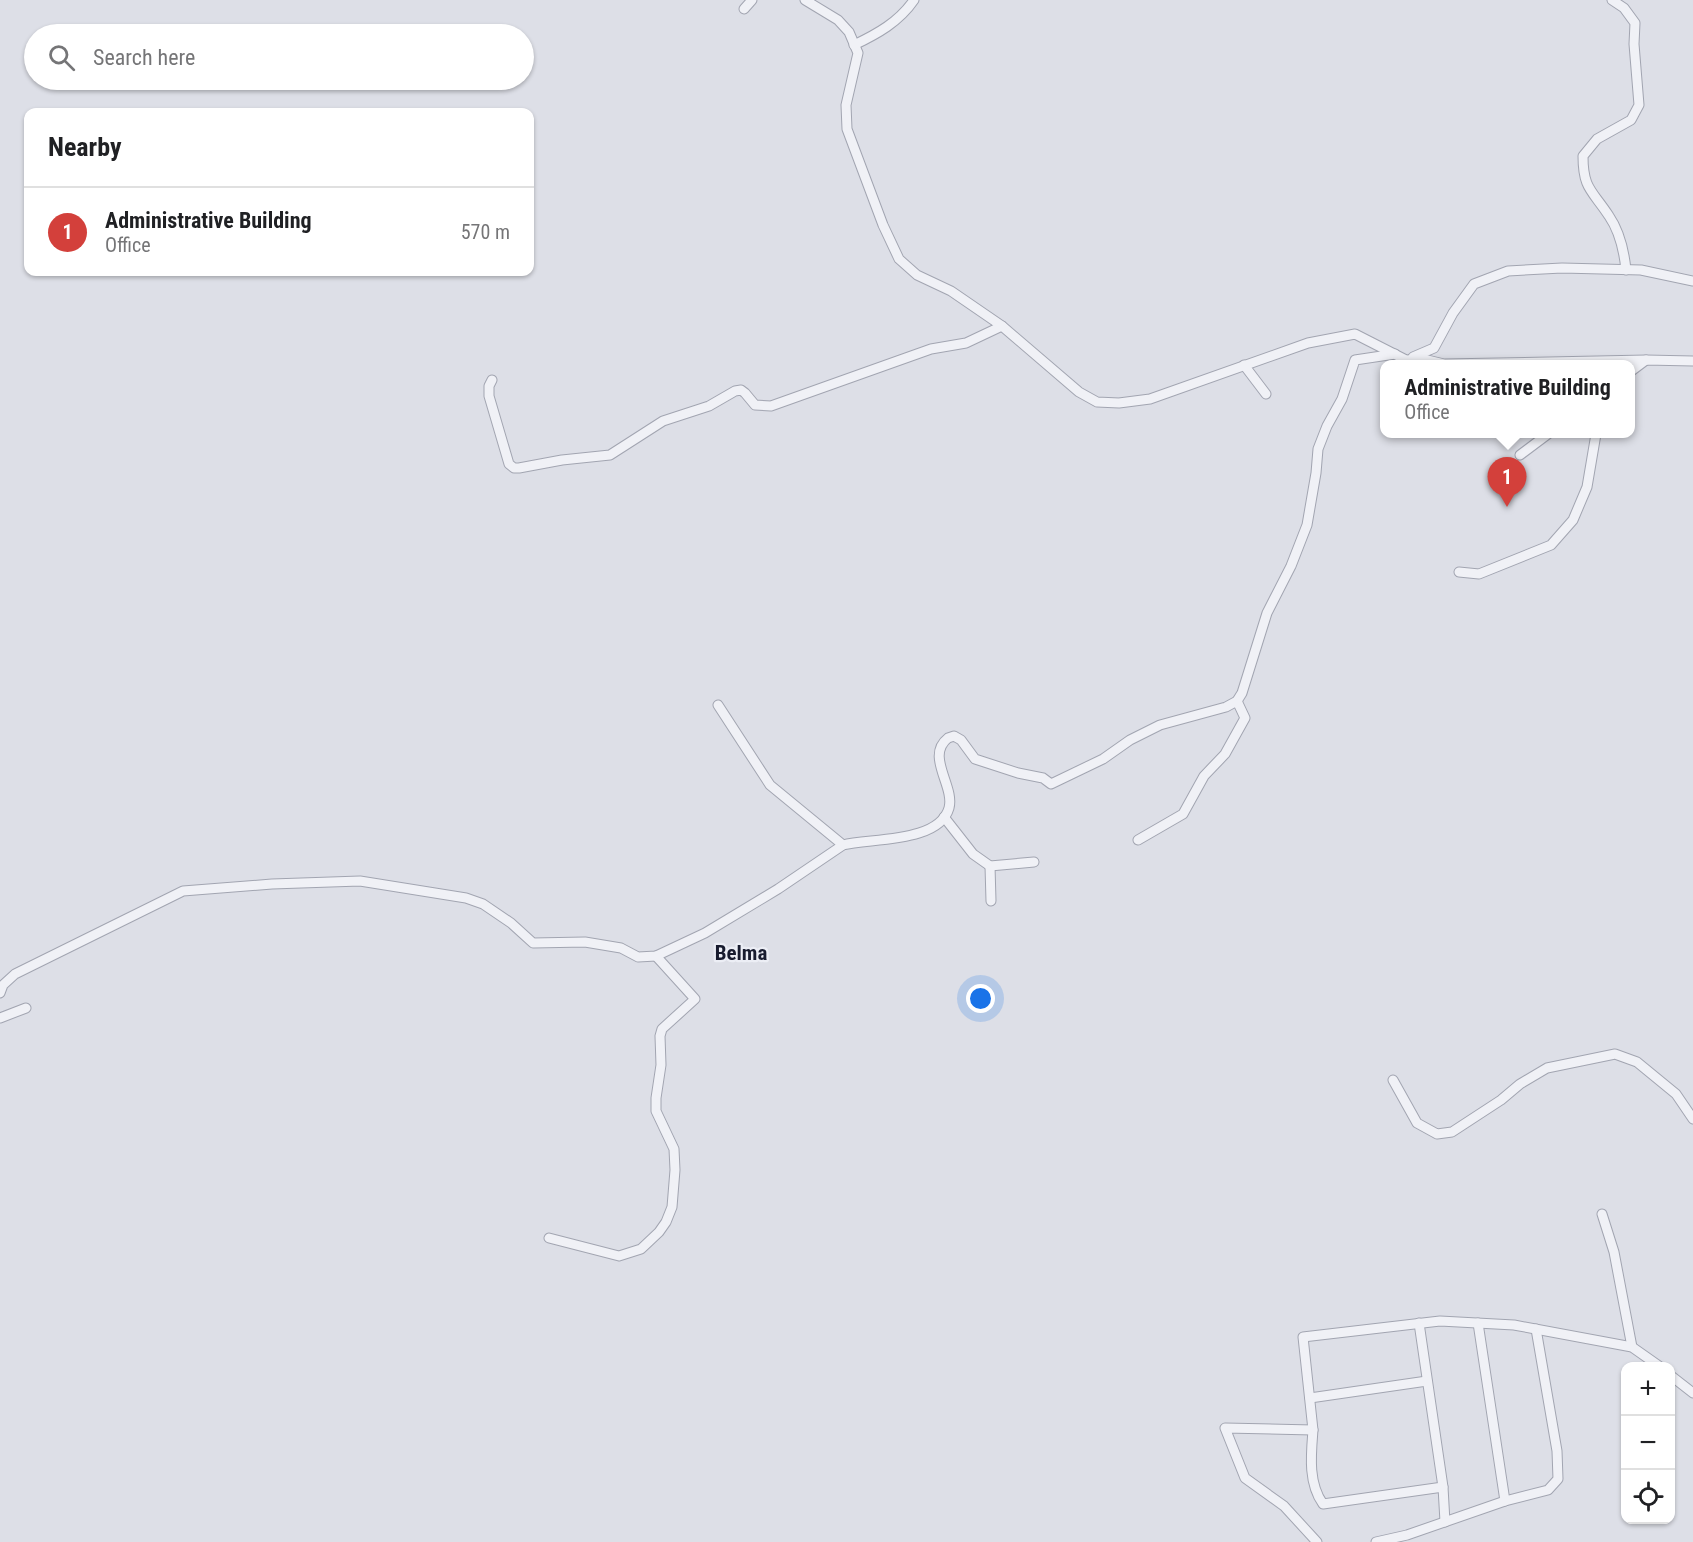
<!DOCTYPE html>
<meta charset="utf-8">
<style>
body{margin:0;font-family:"Roboto Condensed",sans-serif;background:#f6f6f6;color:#202124}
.controls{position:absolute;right:18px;bottom:18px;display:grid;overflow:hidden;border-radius:12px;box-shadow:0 2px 4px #0004}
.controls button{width:54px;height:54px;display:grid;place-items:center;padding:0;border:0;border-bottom:2px solid #e0e0e0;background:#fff;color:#202124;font:30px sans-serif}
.you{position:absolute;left:981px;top:999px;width:21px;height:21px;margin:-15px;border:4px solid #fff;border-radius:50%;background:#1a73e8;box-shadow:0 0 0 9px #1a73e833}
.badge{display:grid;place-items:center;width:39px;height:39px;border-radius:50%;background:#d3403b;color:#fff;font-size:20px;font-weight:700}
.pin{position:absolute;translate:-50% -50px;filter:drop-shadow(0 2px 3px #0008)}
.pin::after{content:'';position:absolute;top:32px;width:21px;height:18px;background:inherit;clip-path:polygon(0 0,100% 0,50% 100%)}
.popup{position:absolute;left:1380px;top:360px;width:255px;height:78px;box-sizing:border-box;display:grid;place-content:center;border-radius:12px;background:#fff;filter:drop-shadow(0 2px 4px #0005);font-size:20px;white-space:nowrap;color:#757577}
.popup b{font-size:22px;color:#202124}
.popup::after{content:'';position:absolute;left:50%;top:100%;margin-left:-12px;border:12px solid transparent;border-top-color:#fff}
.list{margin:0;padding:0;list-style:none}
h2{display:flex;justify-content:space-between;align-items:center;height:78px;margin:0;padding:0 24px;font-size:26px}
h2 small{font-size:20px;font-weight:400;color:#757577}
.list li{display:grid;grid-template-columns:39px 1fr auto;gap:18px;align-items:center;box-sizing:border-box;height:90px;padding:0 24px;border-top:2px solid #e0e0e0}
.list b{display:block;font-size:22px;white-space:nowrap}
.list p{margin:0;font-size:20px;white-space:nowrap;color:#757577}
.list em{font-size:20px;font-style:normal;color:#757577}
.icon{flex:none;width:33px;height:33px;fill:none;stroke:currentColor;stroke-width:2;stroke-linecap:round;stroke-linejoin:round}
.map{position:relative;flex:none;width:1693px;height:1542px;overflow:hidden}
.search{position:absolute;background:#fff;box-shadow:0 2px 4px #0004;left:24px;top:24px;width:510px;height:66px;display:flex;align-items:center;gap:15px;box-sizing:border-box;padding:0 21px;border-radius:33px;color:#757577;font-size:22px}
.panel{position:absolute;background:#fff;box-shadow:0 2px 4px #0004;left:24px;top:108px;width:510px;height:168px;border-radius:12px}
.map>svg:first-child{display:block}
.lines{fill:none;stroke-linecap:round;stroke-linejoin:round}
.minor-casing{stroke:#a2a5b1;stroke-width:11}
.minor{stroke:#f0f1f6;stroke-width:9}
.labels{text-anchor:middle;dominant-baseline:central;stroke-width:4.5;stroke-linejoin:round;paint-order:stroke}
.quarter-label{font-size:21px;font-weight:bold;fill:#181c2f;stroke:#eceef5}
</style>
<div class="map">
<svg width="1693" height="1542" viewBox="0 0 1693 1542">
<rect width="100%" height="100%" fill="#dddfe7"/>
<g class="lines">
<g class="minor-casing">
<g id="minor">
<polyline points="805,0 838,20 849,32 858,53 846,105 847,129 883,225 899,259 917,275 951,291 1002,326 1079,392 1097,402 1119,403 1150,399 1308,343 1355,334 1406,360 1423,359 1444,364 1646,360 1693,361"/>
<path d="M1612,0L1624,8L1635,23L1634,44L1639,105L1631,120L1597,139L1583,156C1583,189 1592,190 1609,216C1620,232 1624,250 1626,270"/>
<polyline points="744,9 752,0"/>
<path d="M854,45C877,34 899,22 914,0"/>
<polyline points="1413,357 1434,348 1453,313 1474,284 1508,271 1562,268 1641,270 1693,281"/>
<polyline points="1244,365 1266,394"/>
<polyline points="1630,372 1646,360"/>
<polyline points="492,380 489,386 489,396 509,464 514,468 519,468 562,460 610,455 663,421 709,406 735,391 741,390 745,393 755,405 771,406 931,349 966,343 1002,326"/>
<polyline points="1520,455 1548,434"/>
<polyline points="1459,572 1479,574 1551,545 1573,520 1587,487 1596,434"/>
<polyline points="718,705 770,785 843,845"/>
<polyline points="944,817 973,854 990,866 1034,862"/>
<polyline points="1138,840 1183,814 1204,776 1225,754 1245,718 1237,701"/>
<polyline points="990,866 991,901"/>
<path d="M0,993L3,985L15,974L183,891L272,884L360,881L466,898L483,904L511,923L533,943L585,942L621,948L638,957L656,956L705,933L778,889L843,845C871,838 939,843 949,808C955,786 925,756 948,738L954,736L961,740L975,759L1018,773L1043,778L1051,784L1103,759L1130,740L1160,725L1226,707L1237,701L1242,693L1267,613L1291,566L1307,525L1316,473L1318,449L1327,426L1342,399L1355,360L1395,354"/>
<polyline points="0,1018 26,1008"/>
<polyline points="1393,1080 1417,1123 1437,1134 1452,1132 1501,1100 1520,1084 1547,1068 1615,1054 1637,1062 1676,1094 1693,1119"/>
<polyline points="1602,1214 1614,1252 1632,1347"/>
<polyline points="549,1238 619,1256 641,1249 659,1232 666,1222 672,1207 675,1170 674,1149 656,1111 656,1098 661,1065 660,1036 662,1029 695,999 656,956"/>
<polyline points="1419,1323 1443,1487 1445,1522"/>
<polyline points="1478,1323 1505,1501"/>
<polyline points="1670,1375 1693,1393"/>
<polyline points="1310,1398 1427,1381"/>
<path d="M1313,1430C1311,1455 1308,1483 1323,1504L1443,1487"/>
<polyline points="1317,1542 1284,1506 1245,1478 1225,1428 1313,1430 1303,1337 1440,1321 1514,1325 1632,1347 1659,1366"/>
<polyline points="1376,1542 1407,1535 1505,1501 1548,1490 1558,1479 1557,1451 1536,1329"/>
</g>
</g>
<use href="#minor" class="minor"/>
</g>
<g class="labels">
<g class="quarter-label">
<text x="741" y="953">Belma</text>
</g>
</g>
</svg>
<div class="controls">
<button>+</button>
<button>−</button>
<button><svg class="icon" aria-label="locate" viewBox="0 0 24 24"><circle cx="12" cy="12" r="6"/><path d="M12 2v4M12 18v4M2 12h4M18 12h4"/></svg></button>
</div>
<div class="you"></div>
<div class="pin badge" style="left:1507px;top:507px">1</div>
<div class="popup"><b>Administrative Building</b>Office</div>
<div class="search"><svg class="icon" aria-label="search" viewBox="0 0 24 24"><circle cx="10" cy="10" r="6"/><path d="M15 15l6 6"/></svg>Search here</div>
<section class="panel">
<h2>Nearby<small></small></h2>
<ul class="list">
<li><span class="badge">1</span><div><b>Administrative Building</b><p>Office</p></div><em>570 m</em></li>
</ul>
</section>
</div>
